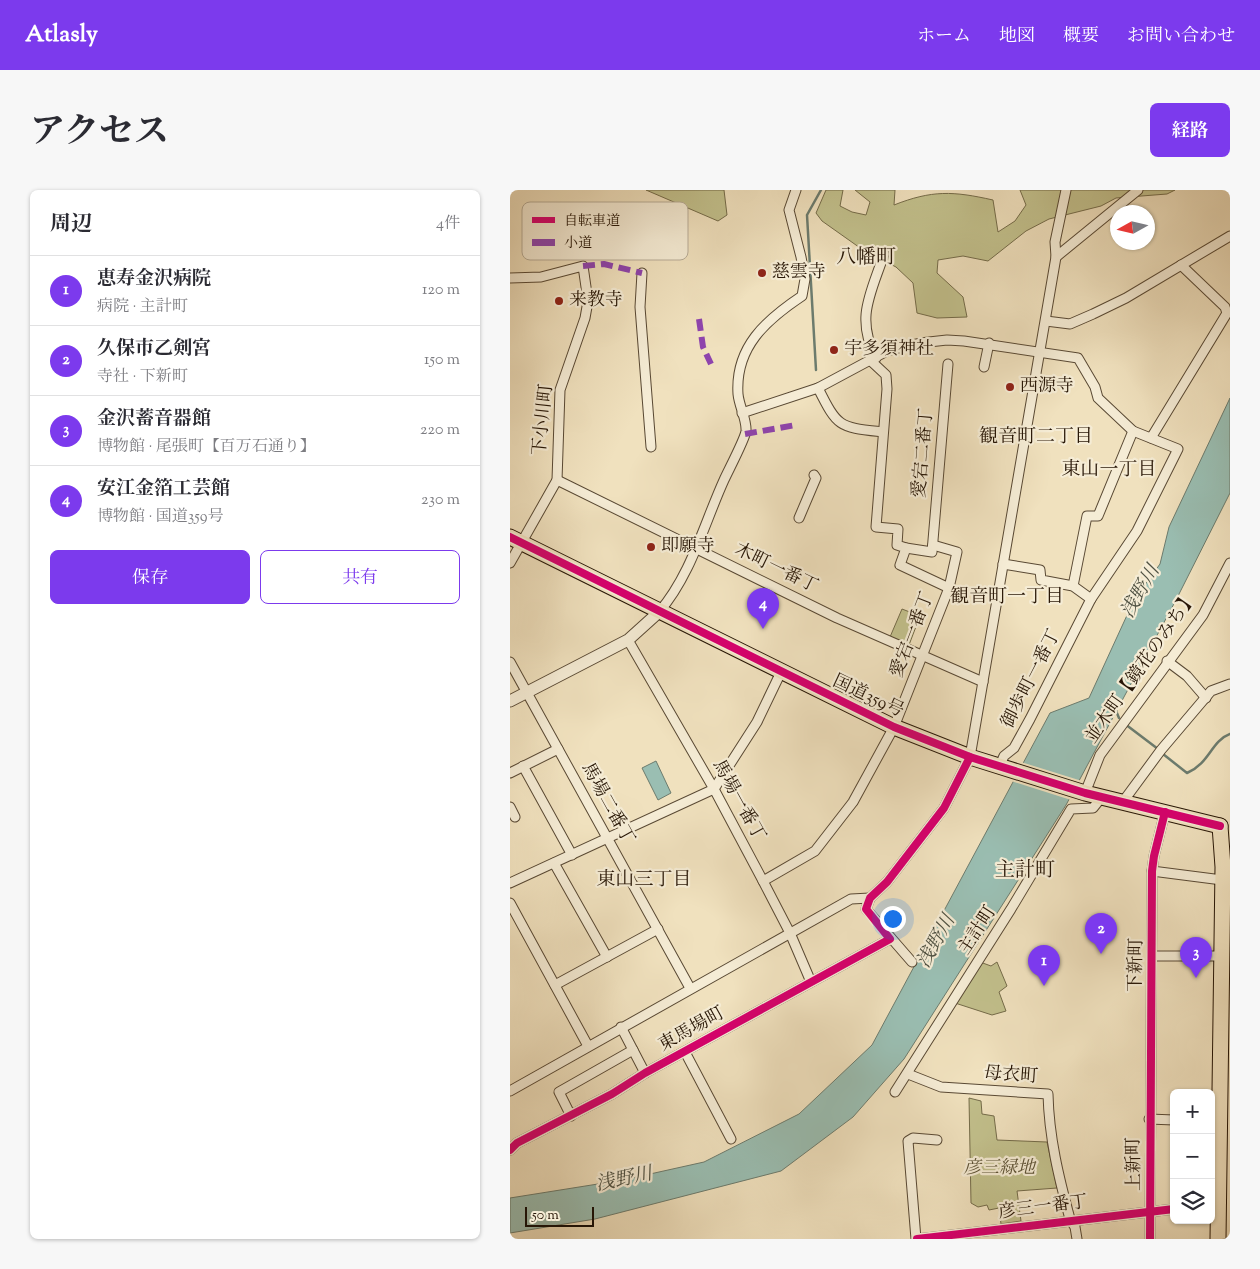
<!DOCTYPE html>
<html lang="ja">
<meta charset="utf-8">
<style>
body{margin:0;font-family:"Sorts Mill Goudy","Noto Serif JP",serif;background:#f7f7f7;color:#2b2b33}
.controls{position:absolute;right:15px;bottom:15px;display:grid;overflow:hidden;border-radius:8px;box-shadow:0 1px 4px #0004}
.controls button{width:45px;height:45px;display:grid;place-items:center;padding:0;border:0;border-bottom:1px solid #e1e1e2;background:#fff;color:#2b2b33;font:25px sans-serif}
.compass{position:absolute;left:600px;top:15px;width:45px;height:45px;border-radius:50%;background:#fff;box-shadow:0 1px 4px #0004;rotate:262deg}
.scale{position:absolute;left:15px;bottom:12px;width:69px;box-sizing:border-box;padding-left:5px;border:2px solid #271606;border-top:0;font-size:14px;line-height:18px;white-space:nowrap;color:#271606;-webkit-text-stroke:4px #f5ecd5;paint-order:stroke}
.you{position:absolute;left:382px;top:728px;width:18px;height:18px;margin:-12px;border:4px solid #fff;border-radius:50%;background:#1a73e8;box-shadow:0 0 0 8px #1a73e833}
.badge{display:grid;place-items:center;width:32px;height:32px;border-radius:50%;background:#7c3aed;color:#fff;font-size:16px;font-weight:700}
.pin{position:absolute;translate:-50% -41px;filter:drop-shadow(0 1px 2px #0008)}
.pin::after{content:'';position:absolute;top:26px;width:18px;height:15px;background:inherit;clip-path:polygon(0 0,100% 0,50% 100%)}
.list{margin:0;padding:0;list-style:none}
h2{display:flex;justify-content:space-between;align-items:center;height:65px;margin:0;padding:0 20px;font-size:21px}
h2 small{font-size:16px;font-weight:400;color:#7c7c81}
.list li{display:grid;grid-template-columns:32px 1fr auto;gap:15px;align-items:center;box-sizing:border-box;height:70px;padding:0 20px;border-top:1px solid #e1e1e2}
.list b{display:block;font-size:19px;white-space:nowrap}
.list p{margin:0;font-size:16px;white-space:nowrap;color:#7c7c81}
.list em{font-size:16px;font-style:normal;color:#7c7c81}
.actions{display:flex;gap:10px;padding:15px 20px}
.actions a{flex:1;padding:11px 0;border:1px solid #7c3aed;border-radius:8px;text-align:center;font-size:18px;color:#7c3aed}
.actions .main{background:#7c3aed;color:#fff}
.icon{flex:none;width:28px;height:28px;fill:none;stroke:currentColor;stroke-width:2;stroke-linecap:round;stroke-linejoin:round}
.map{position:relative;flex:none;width:720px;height:1049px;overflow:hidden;border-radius:8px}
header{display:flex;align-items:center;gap:30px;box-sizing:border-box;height:70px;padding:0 25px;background:#7c3aed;color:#fff}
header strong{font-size:24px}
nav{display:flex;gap:28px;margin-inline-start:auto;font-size:18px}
.intro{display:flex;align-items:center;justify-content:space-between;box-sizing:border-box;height:120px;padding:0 30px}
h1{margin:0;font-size:35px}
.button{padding:12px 22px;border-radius:8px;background:#7c3aed;color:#fff;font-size:18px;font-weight:700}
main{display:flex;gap:30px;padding:0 30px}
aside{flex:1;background:#fff;border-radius:8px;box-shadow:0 1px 4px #0004}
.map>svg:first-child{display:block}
.green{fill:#c2c08c;stroke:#746b49}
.water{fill:#9abeb2;stroke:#6c7b6d}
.pier{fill:#f0e1be}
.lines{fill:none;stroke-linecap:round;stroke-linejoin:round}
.stream{stroke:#6c7b6d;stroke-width:2.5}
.minor-casing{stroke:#594934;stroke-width:11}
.tertiary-casing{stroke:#594934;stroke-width:13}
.trunk-casing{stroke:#271606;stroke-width:17}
.minor{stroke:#f5ecd5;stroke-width:9}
.tertiary{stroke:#f5ecd5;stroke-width:11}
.trunk{stroke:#f0e1be;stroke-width:15}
.quiet{stroke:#8e44ad;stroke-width:6;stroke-dasharray:12 6;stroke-linecap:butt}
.cycleway-casing{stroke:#f5ecd5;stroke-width:11}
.cycleway{stroke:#d6006c;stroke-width:8}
.poi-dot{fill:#8f2418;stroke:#f5ecd5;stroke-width:2}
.labels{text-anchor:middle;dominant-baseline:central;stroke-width:4.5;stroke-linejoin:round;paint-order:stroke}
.poi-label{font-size:18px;fill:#271606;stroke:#f5ecd5;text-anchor:start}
.street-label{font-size:18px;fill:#271606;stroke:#f5ecd5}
.park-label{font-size:18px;font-style:italic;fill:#5d5235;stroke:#f5ecd5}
.neighbourhood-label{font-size:19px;fill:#271606;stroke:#f5ecd5}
.water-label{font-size:19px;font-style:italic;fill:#4f5142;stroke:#f5ecd5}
.quarter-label{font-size:20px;fill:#271606;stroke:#f5ecd5}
.key{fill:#f5ecd5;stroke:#b7ac97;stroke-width:1}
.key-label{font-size:14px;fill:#271606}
</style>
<header>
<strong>Atlasly</strong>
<nav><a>ホーム</a><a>地図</a><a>概要</a><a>お問い合わせ</a></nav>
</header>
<div class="intro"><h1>アクセス</h1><a class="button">経路</a></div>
<main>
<aside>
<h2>周辺<small>4件</small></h2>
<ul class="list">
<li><span class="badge">1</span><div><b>恵寿金沢病院</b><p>病院 · 主計町</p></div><em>120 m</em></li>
<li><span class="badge">2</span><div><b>久保市乙剣宮</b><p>寺社 · 下新町</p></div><em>150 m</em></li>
<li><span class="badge">3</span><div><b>金沢蓄音器館</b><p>博物館 · 尾張町【百万石通り】</p></div><em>220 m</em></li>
<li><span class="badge">4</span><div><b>安江金箔工芸館</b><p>博物館 · 国道359号</p></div><em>230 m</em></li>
</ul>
<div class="actions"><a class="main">保存</a><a>共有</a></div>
</aside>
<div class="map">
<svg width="720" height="1049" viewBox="0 0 720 1049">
<rect width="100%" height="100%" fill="#f0e1be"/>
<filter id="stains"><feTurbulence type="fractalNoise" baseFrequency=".004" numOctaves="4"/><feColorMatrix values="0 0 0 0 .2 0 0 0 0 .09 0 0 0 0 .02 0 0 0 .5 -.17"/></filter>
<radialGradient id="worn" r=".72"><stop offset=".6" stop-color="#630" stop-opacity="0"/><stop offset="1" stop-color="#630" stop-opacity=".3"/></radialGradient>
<g class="green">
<polygon points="136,0 214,0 217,25 208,31"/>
<path d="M316,0H333L330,16L342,22L356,25L360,12L345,0H385L384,15C422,0 443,1 483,10L488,42L505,31L516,15L510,0H665L657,4L606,8L591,16L539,29L516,41L478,71L453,66L428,70L427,83L453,107L457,127L427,128L407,123L403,93L386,77L353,60L312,31L306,23Z"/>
<polygon points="392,419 410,426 399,455 380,447"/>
<polygon points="470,772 481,776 487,772 497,796 489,802 496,821 482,825 445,813"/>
<polygon points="459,908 471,911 472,924 484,926 487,950 537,952 547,998 507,1001 511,1031 491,1034 489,1018 479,1020 477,1015 468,1017 461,1013"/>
</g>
<g class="water">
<polygon points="720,208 720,303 666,410 556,615 394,869 343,927 271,981 85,1029 0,1043 0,1008 113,990 194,972 289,924 362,855 540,523 579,508 624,410 650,374 659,337"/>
<polygon points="146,571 161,603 148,610 132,578"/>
</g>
<polygon class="pier" points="511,572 572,591 561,610 501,591"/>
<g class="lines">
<g class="stream">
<polyline points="306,180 297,25 311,0"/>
<polyline points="604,516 609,528"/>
<polyline points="615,534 648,559"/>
<path d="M653,564L677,583C700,573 701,551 720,544"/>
</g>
<g class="minor-casing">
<g id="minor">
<polyline points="546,67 628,0"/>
<polyline points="132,83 130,117 141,257"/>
<polyline points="0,88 31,87 73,76 78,111 75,128 50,200 47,290 0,373"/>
<polyline points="536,131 560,134 583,124 616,108 720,46"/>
<path d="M366,168C345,127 361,104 374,64"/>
<polyline points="361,171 376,185 377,199 366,337 388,339 387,355 396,358 390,375 439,398"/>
<polyline points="474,177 479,153"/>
<path d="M308,198C328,238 329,237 373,242"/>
<polyline points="232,223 308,198 377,161 410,153 437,150 454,151 568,168 585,197 588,208 623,241 668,259 627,341 581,409 520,529 504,558 494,566 490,575"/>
<polyline points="641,248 717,123 715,117 671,75"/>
<polyline points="47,290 327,428 473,492"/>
<polyline points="289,328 306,288 304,285"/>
<polyline points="396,358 422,362 438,174"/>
<polyline points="493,374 530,380 531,390 563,396 581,409"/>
<polyline points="563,396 577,326 588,326 623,241"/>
<path d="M149,422C181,385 194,334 214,290C218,281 235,249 236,241C237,230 229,216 228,204C225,157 256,130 292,106L295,89L291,67L279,20L286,0"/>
<polyline points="118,450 204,599 253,691 280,743 301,792"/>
<polyline points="657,471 677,486 696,508"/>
<polyline points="0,472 180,798"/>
<polyline points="13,576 62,665"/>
<polyline points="0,583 48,559"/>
<polyline points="575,603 590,565 693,425 720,373"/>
<polyline points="612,613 651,560 701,501 720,494"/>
<polyline points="0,617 5,627"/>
<polyline points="44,673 97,767"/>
<polyline points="642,681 712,690"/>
<polyline points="253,691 305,661 343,612 384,537 439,398 447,362 423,355"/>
<polyline points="0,693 204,599 247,532 271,482"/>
<polyline points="360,708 377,692 434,618 460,567 546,67 545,52 556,0"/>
<polyline points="360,708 356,719 402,772"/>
<polyline points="0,713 78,856"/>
<polyline points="642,766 712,766"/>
<polyline points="45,795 148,739"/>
<polyline points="111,837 135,883"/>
<polyline points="175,862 221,949"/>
<path d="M398,884L431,897L538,904C539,948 549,988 560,1029L565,1037L567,1049"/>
<polyline points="0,901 341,709 360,708"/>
<polyline points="385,902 501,719 561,619 583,618 591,608"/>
<polyline points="61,926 49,902 123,860"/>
<polyline points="639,929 664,930"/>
<polyline points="0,960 7,953 102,904 135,883 380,749"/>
<polyline points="406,1049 398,951 403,948 427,950"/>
<polyline points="407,1049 664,1019"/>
<polyline points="640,1049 642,681 644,666 655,622"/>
</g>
</g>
<g class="tertiary-casing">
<polyline id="tertiary" points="0,511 118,450 149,422"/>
</g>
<g class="trunk-casing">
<g id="trunk">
<polyline points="0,347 384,537 460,567 575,603 710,636"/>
<polyline points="708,1049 713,677 710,636"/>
</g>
</g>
<use href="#minor" class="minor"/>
<use href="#tertiary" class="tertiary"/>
<use href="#trunk" class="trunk"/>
<g class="quiet">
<polyline points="73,76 94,74 132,83"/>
<polyline points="189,129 193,157 201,174"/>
<polyline points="235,244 286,235"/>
</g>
<g class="cycleway-casing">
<g id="cycleway">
<polyline points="0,347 384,537 460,567 575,603 710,636"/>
<polyline points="0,960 7,953 102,904 135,883 380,749 356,719 360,708 377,692 434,618 460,567"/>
<polyline points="407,1049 664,1019"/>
<polyline points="640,1049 642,681 644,666 655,622"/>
</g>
</g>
<use href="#cycleway" class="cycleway"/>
</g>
<g class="poi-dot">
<circle cx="252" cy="83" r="5"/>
<circle cx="49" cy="111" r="5"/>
<circle cx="324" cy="160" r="5"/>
<circle cx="500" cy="197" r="5"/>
<circle cx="141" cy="357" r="5"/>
</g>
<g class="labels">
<g class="poi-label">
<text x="262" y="83">慈雲寺</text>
<text x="59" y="111">来教寺</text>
<text x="334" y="160">宇多須神社</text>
<text x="510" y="197">西源寺</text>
<text x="151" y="357">即願寺</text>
</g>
<g class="street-label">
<text transform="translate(34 230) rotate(-84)">下小川町</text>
<text transform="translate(414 263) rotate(-85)">愛宕二番丁</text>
<text transform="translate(266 379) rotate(26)">木町一番丁</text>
<text transform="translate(403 445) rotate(-69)">愛宕一番丁</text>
<text transform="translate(632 478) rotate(-55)">並木町【鏡花のみち】</text>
<text transform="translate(522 489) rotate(-63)">御歩町一番丁</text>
<text transform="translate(358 507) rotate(25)">国道359号</text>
<text transform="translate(228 611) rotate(61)">馬場一番丁</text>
<text transform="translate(97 614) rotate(61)">馬場二番丁</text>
<text transform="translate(468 741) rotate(-57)">主計町</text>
<text transform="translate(627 775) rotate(-89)">下新町</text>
<text transform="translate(182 840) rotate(-29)">東馬場町</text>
<text transform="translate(501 886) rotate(4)">母衣町</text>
<text transform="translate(625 974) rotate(-91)">上新町</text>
<text transform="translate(533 1018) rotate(-7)">彦三一番丁</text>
</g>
<g class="park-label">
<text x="489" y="979">彦三緑地</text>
</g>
<g class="neighbourhood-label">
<text x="526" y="247">観音町二丁目</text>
<text x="599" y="280">東山一丁目</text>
<text x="497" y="407">観音町一丁目</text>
<text x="134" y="690">東山三丁目</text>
</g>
<g class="water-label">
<text transform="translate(631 402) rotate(-60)">浅野川</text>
<text transform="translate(427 752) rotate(-61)">浅野川</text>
<text transform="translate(114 990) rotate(-12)">浅野川</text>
</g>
<g class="quarter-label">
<text x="356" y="68">八幡町</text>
<text x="515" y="681">主計町</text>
</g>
</g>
<rect x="12" y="12" width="166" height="58" rx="8" class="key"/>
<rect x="22" y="27" width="23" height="6" fill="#d6006c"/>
<rect x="22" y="49" width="23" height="7" fill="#8e44ad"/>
<g class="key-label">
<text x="54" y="35">自転車道</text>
<text x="54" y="57">小道</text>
</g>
<rect width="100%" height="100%" filter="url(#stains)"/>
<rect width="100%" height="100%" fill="url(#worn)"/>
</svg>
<div class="controls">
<button>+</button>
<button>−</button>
<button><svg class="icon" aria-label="layers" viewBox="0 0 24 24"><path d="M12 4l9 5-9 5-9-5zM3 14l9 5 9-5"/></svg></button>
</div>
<svg class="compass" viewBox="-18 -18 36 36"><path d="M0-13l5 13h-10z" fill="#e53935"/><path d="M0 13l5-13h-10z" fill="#7c7c81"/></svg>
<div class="scale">50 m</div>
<div class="you"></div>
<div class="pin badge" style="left:534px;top:796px">1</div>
<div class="pin badge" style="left:591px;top:764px">2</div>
<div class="pin badge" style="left:686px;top:788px">3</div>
<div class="pin badge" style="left:253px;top:439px">4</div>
</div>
</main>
